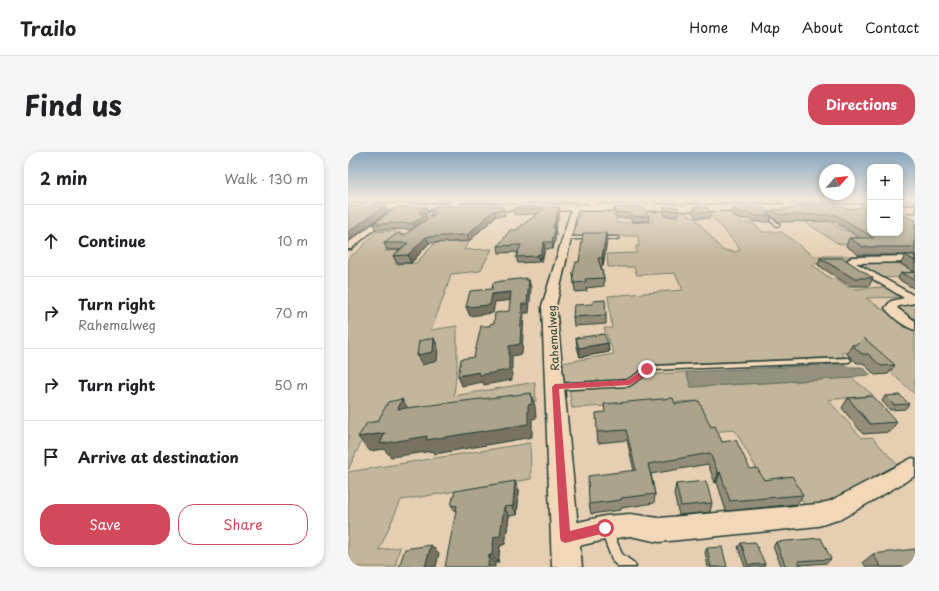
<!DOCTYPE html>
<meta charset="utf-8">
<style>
body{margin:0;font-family:"Playpen Sans",sans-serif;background:#f6f6f6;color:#202124}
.controls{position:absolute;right:12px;top:12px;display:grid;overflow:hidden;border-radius:8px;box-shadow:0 2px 6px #0003}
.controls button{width:36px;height:36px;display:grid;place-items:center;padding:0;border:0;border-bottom:1px solid #e0e0e0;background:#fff;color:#202124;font:20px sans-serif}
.compass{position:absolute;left:471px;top:12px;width:36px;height:36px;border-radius:50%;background:#fff;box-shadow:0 2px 6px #0003;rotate:63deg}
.stop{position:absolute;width:12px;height:12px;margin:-9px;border:3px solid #d1495b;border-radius:50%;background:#fff}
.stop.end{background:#d1495b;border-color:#fff;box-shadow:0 1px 4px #0008}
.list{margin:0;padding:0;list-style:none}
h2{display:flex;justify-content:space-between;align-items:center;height:52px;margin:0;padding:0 16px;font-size:17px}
h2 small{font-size:13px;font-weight:400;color:#757577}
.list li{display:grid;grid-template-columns:26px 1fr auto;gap:12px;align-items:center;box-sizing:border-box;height:72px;padding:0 16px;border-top:1px solid #e0e0e0}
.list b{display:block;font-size:15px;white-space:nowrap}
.list p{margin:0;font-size:13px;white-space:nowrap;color:#757577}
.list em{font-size:13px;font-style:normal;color:#757577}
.actions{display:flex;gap:8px;padding:12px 16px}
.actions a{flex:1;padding:9px 0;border:1px solid #d1495b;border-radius:16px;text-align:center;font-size:14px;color:#d1495b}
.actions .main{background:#d1495b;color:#fff}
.icon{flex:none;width:22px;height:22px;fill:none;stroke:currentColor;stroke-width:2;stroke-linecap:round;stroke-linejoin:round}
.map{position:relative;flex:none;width:567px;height:415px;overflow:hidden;border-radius:16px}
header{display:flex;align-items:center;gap:24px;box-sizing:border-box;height:56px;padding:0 20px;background:#fff;border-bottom:1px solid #e0e0e0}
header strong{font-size:19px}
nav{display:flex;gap:22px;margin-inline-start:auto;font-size:14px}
.intro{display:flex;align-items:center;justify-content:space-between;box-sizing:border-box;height:96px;padding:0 24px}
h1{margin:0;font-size:28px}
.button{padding:10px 18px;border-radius:16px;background:#d1495b;color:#fff;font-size:14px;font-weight:700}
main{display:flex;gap:24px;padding:0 24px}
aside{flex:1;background:#fff;border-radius:16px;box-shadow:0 2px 6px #0003}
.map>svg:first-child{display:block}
.green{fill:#c4b69c;stroke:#727a68}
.water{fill:#94927e;stroke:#657060}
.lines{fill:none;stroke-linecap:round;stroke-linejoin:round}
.canal{fill:#94927e;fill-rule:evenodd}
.service-casing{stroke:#1f3d34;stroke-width:3}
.minor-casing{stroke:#1f3d34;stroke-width:3}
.tertiary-casing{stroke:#1f3d34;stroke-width:3}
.primary-casing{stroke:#1f3d34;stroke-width:3}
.service{fill:#f2d7b9;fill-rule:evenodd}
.minor{fill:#f2d7b9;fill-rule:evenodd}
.tertiary{fill:#f2d7b9;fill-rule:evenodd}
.primary{fill:#f2d7b9;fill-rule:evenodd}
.wall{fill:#938c78;stroke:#1f3d34}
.shaded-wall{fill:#787261;stroke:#1f3d34}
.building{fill:#aba38b;stroke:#1f3d34}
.route{fill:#d1495b}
.labels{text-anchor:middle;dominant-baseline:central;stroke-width:4;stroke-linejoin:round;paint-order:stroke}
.street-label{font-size:11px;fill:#1f3d34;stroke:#f2d7b9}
</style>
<header>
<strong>Trailo</strong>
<nav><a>Home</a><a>Map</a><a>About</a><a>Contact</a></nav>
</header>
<div class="intro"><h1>Find us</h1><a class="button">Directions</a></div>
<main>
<aside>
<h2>2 min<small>Walk · 130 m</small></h2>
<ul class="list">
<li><svg class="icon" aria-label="ahead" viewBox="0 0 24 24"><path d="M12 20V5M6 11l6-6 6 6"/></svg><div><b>Continue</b></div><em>10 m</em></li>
<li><svg class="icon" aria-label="right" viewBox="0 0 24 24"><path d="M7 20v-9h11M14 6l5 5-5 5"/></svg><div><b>Turn right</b><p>Rahemalweg</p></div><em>70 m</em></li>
<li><svg class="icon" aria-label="right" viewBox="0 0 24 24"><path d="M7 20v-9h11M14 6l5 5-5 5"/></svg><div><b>Turn right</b></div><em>50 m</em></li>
<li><svg class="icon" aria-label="arrive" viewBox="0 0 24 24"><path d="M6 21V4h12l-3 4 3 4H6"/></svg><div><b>Arrive at destination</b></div></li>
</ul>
<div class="actions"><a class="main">Save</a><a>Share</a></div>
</aside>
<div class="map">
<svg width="567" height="415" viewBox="0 0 567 415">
<rect width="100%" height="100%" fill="#e5ceb1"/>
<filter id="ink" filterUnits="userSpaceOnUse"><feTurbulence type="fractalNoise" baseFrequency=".025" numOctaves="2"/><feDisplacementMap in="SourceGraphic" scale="8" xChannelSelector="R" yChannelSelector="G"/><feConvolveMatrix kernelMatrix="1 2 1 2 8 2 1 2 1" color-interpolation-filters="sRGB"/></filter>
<g filter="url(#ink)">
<g class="green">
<polygon points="484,48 522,48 522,53 449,54 447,52 491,52"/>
<polygon points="253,57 256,60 265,60 269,71 305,70 301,58 335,58 339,61 338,62 347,66 374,98 388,100 392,98 389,93 358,58 380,58 394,71 404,71 415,80 434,80 465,104 506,104 499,111 463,112 483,127 489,127 503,137 538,135 554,145 518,146 567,180 567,242 519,200 493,201 497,205 298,213 284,225 273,229 215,230 214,211 266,202 256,176 264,176 260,144 335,138 327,121 289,123 286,115 260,115 259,102 289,101 288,94 291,94 290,84 225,85 232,59"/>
<polygon points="451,66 475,66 497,79 522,79 522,81 547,92 491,92"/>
<path d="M48,79L47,91L37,99L59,98L47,112L68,111L87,91L121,90L116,98L144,97L132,119L103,122C98,141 90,159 83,178L109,174V214L106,244L187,230L188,249L72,265L19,278L0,318V106L10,99L28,80Z"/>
<polygon points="545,108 567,120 558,125 531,126 507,112 508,109"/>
<polygon points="567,151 567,172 548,156 551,153"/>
<polygon points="338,220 343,235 504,226 525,243 480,248 514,286 524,285 552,316 476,354 458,355 441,328 416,330 387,278 361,280 348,249 224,256 221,236 271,235 284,233 299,223"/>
<polygon points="182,291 183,327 53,348 31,398 52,395 47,415 0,415 0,320"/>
</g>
<polygon class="water" points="492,212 502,215 514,215 523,223 509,224 504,226 343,235 338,220"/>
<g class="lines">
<polygon class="canal" points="0,49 92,50 95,52 92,54 0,53"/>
<g class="service-casing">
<g id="service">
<polygon points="26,48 28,49 12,56 10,55"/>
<polygon points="274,48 277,48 282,51 282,57 280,57 280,52"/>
<polygon points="89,56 91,57 79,64 88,65 88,67 85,69 82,68 84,67 74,65"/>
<polygon points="418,60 420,60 420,64 431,72 431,74 429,74 417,65"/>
<polygon points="218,85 269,85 271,86 269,87 218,87"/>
<polygon points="499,206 501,206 503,208 501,210 306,218 281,234 208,238 205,237 204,235 205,233 208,232 279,228 297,217 306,214"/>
<polygon points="259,373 263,375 274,402 286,411 288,415 271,415 265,410 253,379 255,375"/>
</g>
</g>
<g class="minor-casing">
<g id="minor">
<polygon points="107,48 114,48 103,56 99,56 99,54"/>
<polygon points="237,48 244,48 247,51 247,56 243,56 242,53"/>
<path d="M295,48C303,48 306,49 310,56L305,57L303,53Z"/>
<polygon points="428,48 436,48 453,56 448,57"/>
<polygon points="38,62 43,63 3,97 0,97 0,91"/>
<path d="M567,104V110L508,111L567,144V151L551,154L549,156L567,169V178C556,175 544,165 537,156L543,149L556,146L500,112V108L504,105Z"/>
<polygon points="564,306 567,307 567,324 493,367 470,374 311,390 282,384 257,388 217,397 209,393 205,385 209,377 217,373 257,364 282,362 311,366 470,352 482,349"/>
</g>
</g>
<g class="tertiary-casing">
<polygon id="tertiary" points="227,53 230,55 208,154 234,415 204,415 194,154 224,55"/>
</g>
<g class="primary-casing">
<g id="primary">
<polygon points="0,52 522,53 522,59 0,58"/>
<rect x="552" y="54" width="15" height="6"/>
</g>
</g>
<use href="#service" class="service"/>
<use href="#minor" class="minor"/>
<use href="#tertiary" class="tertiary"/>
<use href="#primary" class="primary"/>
</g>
<g class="wall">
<polygon points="0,48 22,48 16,51 0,50"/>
<polygon points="27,48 105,48 101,51 28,51"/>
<polygon points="112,48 150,48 150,51 113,51"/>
<polygon points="172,48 230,48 230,50 173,51"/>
<polygon points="252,48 276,48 276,51 254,51"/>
<polygon points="279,48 289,48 289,51 284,51"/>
<polygon points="305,48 329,48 329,51 311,51"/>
<polygon points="339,48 350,48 350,51 340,51"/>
<polygon points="369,48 433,48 432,51 372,51"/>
<polygon points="440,48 488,48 487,51 447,51"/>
<polygon points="552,48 567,48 567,53 552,52"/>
<polygon points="78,55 80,60 75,62 80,67 85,63 84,63 82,57 156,58 157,64 148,64 121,89 81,91 63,111 49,111 45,104 52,98 39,98 36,91 53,83 56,83 65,77 28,78 25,72"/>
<polygon points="211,55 212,60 207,77 208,82 205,97 197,97 194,109 192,109 191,110 170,111 168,105 170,100 151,101 150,94 168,78 189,62 166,63 165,57"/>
<polygon points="266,55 301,64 301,69 284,70 282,66 269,66 266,60"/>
<polygon points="316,55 330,59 329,64 316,64"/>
<polygon points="346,55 362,60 362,66 348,66 345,60"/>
<polygon points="384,55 418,61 423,64 425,58 499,57 567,68 567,103 511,103 498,94 501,86 511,86 486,69 431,70 423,64 422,70 406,70 401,67 390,67 383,60"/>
<polygon points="259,88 255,114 253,114 256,126 256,134 238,136 239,139 227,140 225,121 231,110"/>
<polygon points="557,103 567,103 567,120 553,112"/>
<polygon points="472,106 525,126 521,134 502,134 470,113"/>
<polygon points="567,120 567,136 565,136 550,127 553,121"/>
<polygon points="258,163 258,172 226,174 225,165"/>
<polygon points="228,186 260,191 261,200 232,205 229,195"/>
<polygon points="504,193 547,213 540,222 527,223 515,211 509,211 499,202"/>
<polygon points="537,244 561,252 557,257 542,258 534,249"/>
<polygon points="500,246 549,270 542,280 515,282 494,256"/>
<polygon points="327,252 363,275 374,290 402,317 416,328 455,343 449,352 378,359 369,330 367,331 360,312 303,322 307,342 306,351 273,356 273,358 243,362 241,352 286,319 279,288 250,291 249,280"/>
<polygon points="328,332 364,351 362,360 331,363 326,342"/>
<polygon points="171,338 169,363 161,364 157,392 152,394 150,411 147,411 103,353"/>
<polygon points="428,390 483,407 479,411 452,413 453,415 434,415 425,395"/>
<polygon points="393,391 417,412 415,415 397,415 390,395"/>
<polygon points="359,396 379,415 360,415 357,400"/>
<polygon points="525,402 567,415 518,415 515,410"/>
</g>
<g class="shaded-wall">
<polygon points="15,48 22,48 16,51"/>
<polygon points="100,48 105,48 101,51"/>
<polygon points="37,54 39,60 0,89 0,80"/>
<polygon points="78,55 80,60 74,63 78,63 80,68 68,77 65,71 71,61 72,58"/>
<polygon points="211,55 212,60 207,77 208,82 205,97 204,90 205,76"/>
<polygon points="146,58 148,64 121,89 119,83"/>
<polygon points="258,81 259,88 255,114 254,106"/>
<polygon points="78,85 81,91 63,111 60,103"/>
<polygon points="196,90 197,97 194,109 193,102"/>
<polygon points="190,102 192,109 191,110 190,104"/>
<polygon points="181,128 183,136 181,161 176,161 174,202 164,204 164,228 136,233 135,230 114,234 110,224 131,220 161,194"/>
<polygon points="163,140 166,148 147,150 145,161 122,164 118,155 144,142"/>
<polygon points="86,186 90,195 89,209 74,213 69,203"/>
<polygon points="260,191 261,200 232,205 231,196"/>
<polygon points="183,241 187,254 188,266 184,267 184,285 87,302 85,299 43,305 36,297 22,299 10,285 37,281 180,253"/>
<polygon points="54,247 63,261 50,257"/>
<polygon points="372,320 369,330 367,331 370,321"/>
<polygon points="167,329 171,338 169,363 165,354"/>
<polygon points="156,355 161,364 157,392 152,394 150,411 144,403 146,385"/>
<polygon points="83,393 91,401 88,415 77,415"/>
<polygon points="141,403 147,411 147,415 140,415"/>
</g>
<g class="building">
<polygon points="0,54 37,54 0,80"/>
<polygon points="88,54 154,54 156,58 146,58 119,83 78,85 60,103 45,104 60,91 36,91 52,80 52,83 56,83 87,62 87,58 82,57"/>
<polygon points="446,54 491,54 499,57 514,55 522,55 522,81 552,81 552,62 567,68 567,95 515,95 501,86 526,86 488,63 432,63 425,58 445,56"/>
<polygon points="49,55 78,55 72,58 71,61 78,63 65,71 25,72"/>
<polygon points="167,55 211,55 205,76 207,76 204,90 196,90 193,102 190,102 190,104 168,105 173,93 150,94 162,78 168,78 196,57 165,57"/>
<polygon points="266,55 295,55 301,64 284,65 282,61 269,61"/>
<polygon points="316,55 330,55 330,59 316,58"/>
<polygon points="346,55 358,55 362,60 349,60"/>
<polygon points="384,55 414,55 417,57 418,61 423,64 407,64 402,61 391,61"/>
<polygon points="235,81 258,81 254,106 250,106 256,126 237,127 238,130 226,131 225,121 228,110 231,110"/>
<polygon points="557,103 567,103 567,109"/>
<polygon points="472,106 495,106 525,126 505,126"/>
<polygon points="567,120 567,128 553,121"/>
<polygon points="178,126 178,128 181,128 179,152 174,152 172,192 161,194 161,218 132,223 131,220 110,224 113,207 126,205 133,174 142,174 142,172 146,171 147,161 161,159 163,140 144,142 142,153 118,155 122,139 144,137 145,131 154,129"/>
<polygon points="257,148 258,163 225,165 226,153 245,152 245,149"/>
<polygon points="256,182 260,191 231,196 228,186"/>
<polygon points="86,186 85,200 69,203 71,189"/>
<polygon points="516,186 547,213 533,214 520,202 514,202 504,193 510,192"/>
<polygon points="183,241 184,252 180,253 180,272 78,288 79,284 32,292 37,281 10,285 19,271 30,269 40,250 54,247 50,257"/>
<polygon points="552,243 561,252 546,253 537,244"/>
<polygon points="525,244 549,270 522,272 500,246"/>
<polygon points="325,246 327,252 351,249 363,275 367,274 374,290 388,288 402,317 409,316 416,328 444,324 455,343 382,349 372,320 370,321 362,301 300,312 307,342 273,346 273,348 241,352 240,324 288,318 278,278 249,280 248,261 257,260 256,252"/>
<polygon points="167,329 165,354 156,355 152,384 146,385 144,403 141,403 140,415 97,415 109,354 103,353 107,339"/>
<polygon points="358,329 364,351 333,354 328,332"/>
<polygon points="473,386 483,407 450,409 453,415 438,415 428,390"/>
<polygon points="407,390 417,412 400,413 393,391"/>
<polygon points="83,393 77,415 51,415 57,397"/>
<polygon points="374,395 379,415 363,415 359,396"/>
<polygon points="567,397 567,415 533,415 525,402"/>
</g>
</g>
<linearGradient id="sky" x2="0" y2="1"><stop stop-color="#86a6be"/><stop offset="0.45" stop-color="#f3e9dc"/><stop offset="1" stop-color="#f3e9dc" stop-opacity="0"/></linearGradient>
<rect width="567" height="106" fill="url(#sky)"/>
<polygon class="route" points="299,215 302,216 302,219 291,228 281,233 211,237 222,379 257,370 261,372 263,376 261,379 257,381 217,391 213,389 212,385 204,235 207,232 280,228"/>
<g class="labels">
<g class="street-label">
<text transform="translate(205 186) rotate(-93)">Rahemalweg</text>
</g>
</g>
</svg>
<div class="controls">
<button>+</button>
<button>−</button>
</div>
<svg class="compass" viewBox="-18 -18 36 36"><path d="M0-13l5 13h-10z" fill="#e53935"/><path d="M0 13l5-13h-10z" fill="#757577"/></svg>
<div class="stop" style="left:257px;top:376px"></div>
<div class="stop end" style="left:299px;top:217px"></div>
</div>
</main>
